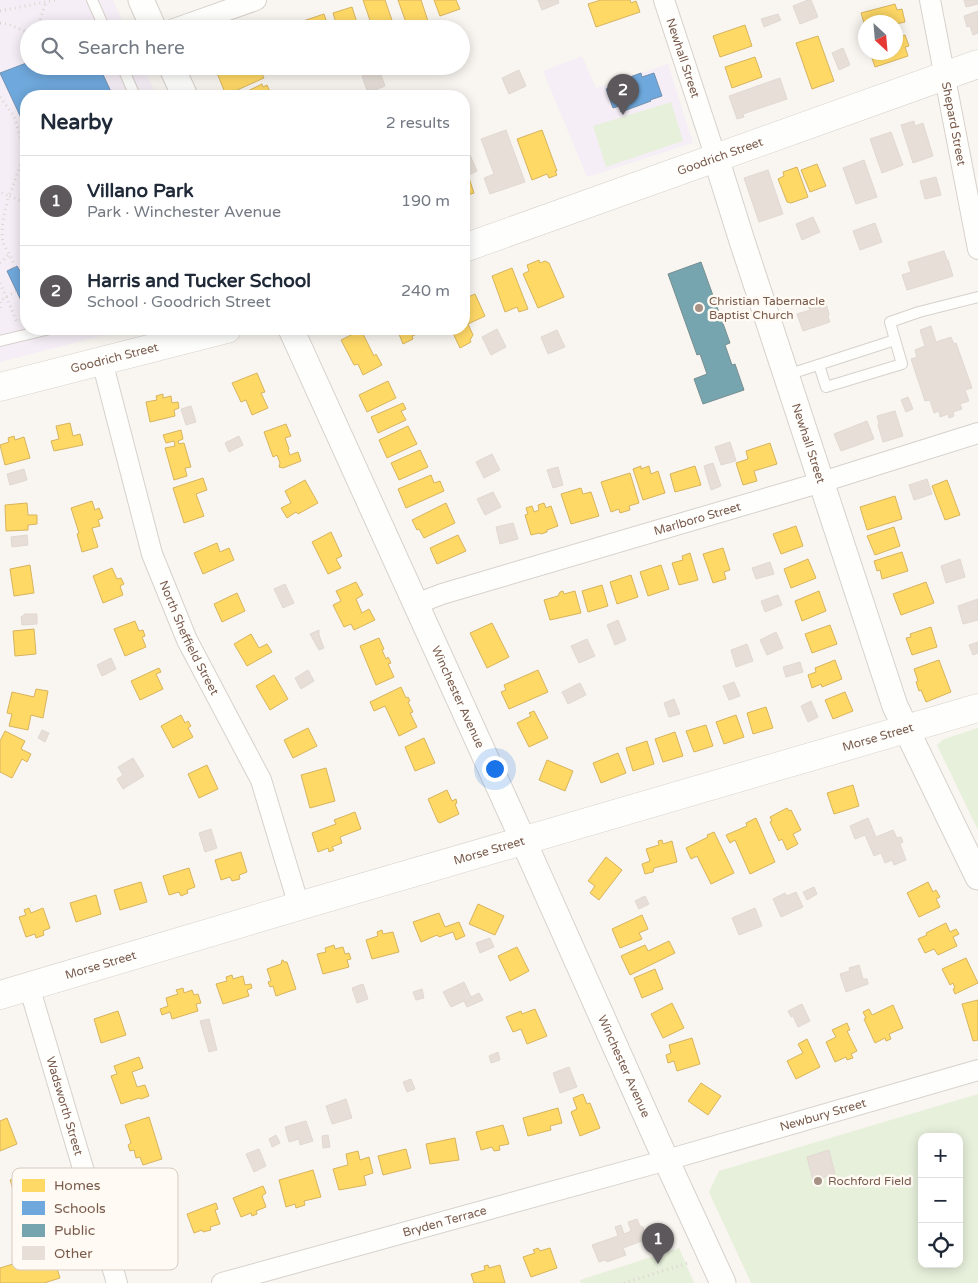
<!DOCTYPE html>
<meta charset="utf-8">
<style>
body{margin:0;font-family:"Varela Round",sans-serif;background:#f2f2f3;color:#1f2937}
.controls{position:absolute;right:15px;bottom:15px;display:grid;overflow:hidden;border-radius:10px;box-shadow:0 2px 12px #0003}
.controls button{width:45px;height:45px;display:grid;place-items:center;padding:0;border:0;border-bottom:1px solid #e0e1e3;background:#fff;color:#1f2937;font:25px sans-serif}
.compass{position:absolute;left:858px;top:15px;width:45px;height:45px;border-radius:50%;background:#fff;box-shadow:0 2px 12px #0003;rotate:154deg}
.you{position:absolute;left:494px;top:768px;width:18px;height:18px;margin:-12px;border:4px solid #fff;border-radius:50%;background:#1a73e8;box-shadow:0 0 0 8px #1a73e833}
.badge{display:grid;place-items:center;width:32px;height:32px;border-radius:50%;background:#5c585b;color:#fff;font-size:16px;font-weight:700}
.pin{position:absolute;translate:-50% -41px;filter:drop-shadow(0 1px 2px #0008)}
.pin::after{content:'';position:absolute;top:26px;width:18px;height:15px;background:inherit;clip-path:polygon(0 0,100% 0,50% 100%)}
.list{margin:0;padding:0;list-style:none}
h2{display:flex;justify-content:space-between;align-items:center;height:65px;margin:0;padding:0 20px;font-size:21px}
h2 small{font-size:16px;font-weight:400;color:#747a83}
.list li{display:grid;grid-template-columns:32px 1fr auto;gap:15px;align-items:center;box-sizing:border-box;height:90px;padding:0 20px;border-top:1px solid #e0e1e3}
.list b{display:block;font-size:19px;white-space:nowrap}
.list p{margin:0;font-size:16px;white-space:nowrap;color:#747a83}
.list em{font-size:16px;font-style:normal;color:#747a83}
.icon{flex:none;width:28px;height:28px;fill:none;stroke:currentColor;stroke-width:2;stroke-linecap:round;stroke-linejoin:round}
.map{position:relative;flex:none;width:978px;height:1283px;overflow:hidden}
.search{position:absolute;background:#fff;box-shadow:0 2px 12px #0003;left:20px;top:20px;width:450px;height:55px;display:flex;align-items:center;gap:12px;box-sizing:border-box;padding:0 18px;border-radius:28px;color:#747a83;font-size:19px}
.panel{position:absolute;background:#fff;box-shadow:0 2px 12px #0003;left:20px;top:90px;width:450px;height:245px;border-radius:20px}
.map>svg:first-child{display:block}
.education{fill:#f6eef6}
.green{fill:#e7f0db;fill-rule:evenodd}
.homes{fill:#ffd966;stroke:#d7b45e}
.schools{fill:#6fa8dc;stroke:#7291b1}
.public{fill:#76a5af;stroke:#778f92}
.building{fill:#e6ded7;stroke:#e2d8d2}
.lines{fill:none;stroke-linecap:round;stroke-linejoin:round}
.service-casing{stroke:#d7d1cb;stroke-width:12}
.minor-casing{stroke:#d7d1cb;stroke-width:22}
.tertiary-casing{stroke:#d7d1cb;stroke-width:27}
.secondary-casing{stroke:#d9d2cb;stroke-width:29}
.path{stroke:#dcd5d0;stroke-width:3;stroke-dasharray:1 4;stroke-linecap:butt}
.service{stroke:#fefefd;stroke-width:10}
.minor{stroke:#fefefd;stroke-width:20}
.tertiary{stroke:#fefefd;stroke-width:25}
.secondary{stroke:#fefefd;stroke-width:28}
.poi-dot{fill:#a69286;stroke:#fffaf3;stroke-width:2}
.labels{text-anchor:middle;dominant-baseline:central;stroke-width:5;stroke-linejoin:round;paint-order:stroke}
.street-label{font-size:12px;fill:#7a5c4d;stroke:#fffaf3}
.poi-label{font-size:12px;fill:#7a5c4d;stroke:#fffaf3;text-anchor:start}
.key{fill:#fffaf3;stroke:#d7cbc1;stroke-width:1}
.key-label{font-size:14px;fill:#7a5c4d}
</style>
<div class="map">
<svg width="978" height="1283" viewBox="0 0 978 1283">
<rect width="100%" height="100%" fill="#f9f5f0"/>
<g class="education">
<polygon points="0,0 113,0 126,29 29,29 29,66 143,66 157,96 26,96 26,329 129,329 0,362"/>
<polygon points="582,56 596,88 668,64 693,143 587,177 543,71"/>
</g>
<g class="green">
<polygon points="671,102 683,141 606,167 593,126"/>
<polygon points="978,728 978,830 937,745 944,739"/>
<path d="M978,1094V1283H751L709,1192L719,1171ZM922,1137H959V1264H922Z"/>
<polygon points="679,1248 694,1283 581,1283 580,1280"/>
</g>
<g class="homes">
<polygon points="363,0 385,0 395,29 373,29"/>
<polygon points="398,0 421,0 428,21 408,28"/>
<polygon points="434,0 456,0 460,9 440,16"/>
<polygon points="601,0 630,0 631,3 636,1 640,12 596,27 588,4"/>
<polygon points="895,4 897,10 902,9 905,22 896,24 896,22 866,22 866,29 861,13"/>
<polygon points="352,7 359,29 338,29 333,13"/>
<polygon points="324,14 329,29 306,29 303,21"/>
<polygon points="745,25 752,46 720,57 713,36"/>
<polygon points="905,35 909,46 905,47 908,56 875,67 870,52 896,52 896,38"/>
<polygon points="818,36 834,81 812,89 796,43"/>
<polygon points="755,57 762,77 732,88 725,67"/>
<polygon points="227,66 258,66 264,78 226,95 217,73 225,70 224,68"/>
<polygon points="262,84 263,87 267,85 272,96 238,96"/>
<polygon points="542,130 557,171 555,171 557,175 549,178 547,174 532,180 517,139"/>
<polygon points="817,164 826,186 810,192 801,170"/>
<polygon points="797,167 808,197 791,203 787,202 778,179 784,176 783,172"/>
<polygon points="467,172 474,193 465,196 466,200 464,201 464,173"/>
<polygon points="539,260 540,263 545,261 549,263 564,297 538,308 523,274 529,271 527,265"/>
<polygon points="512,268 528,309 519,312 517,307 505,312 492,276"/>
<polygon points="475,294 485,316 468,324 473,335 470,340 471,342 460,348 451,329 464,329 464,299"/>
<polygon points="397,329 429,329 412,336 413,339 403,344"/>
<polygon points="361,330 374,356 376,354 382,365 363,375 358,364 354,365 341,340"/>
<polygon points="257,373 265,392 261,393 268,408 252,415 246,400 241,402 232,383"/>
<polygon points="388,381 396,398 367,412 359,395"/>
<polygon points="163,394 163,398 171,396 172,403 178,402 179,408 174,410 175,416 150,422 146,402 157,400 156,396"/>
<polygon points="403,403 406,409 401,411 406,420 378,433 371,417"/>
<polygon points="70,423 73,436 80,434 83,445 54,451 51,441 59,439 56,426"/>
<polygon points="286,424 291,436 285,438 289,449 288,450 290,455 298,452 301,461 283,468 279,467 280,463 277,455 273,457 264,432"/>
<polygon points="408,426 417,444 387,458 379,440"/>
<polygon points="181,430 183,439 178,441 179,444 184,443 191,467 185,468 187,476 174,480 165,448 175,446 174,441 166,443 163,435"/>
<polygon points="14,436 15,440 24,437 30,458 5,465 0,445 9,442 8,438"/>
<polygon points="770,443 777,464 754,471 757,481 743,485 736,463 748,459 746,451"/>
<polygon points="420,450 428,467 399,480 391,463"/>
<polygon points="641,466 641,469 649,466 651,474 658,471 665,493 643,500 633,469"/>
<polygon points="695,466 701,485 675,492 670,474"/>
<polygon points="630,473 639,503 629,506 630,510 620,513 619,509 611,512 601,482"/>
<polygon points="431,475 434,483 440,481 444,491 406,508 398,489"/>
<polygon points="203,478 207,490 196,494 204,516 184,523 173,488"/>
<polygon points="305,480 318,503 298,514 296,512 287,518 281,508 291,503 285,491"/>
<polygon points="947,480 960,515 945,520 932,486"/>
<polygon points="581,488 583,494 591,492 599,516 571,524 561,494"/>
<polygon points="895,496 902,519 867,530 860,507"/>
<polygon points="92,501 95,510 99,508 103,518 98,520 100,526 92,528 98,547 82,552 77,534 79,533 71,508"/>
<polygon points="27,503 28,515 37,515 37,524 28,525 28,530 6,531 5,505"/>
<polygon points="446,503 455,523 424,538 419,529 417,530 412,520"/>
<polygon points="544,503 546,508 551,506 558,526 547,530 547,532 541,534 539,533 531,535 525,515 528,514 526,508 532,506 534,512 539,510 538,505"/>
<polygon points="796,526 803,546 781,554 773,534"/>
<polygon points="894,527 900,546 875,555 867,536"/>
<polygon points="331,532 342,556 336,559 341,568 328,574 312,542"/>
<polygon points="458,535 466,551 437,564 430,548"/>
<polygon points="217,543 220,552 229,548 234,560 203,574 194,553"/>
<polygon points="723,548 730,570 724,572 726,579 713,583 703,554"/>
<polygon points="902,552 908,571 882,579 880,570 877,571 874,561"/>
<polygon points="690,553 698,580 679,585 672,563 683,560 682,556"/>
<polygon points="808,559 816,578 791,588 784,569"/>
<polygon points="30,565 34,593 14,596 10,569"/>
<polygon points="661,565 669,589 648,596 640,572"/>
<polygon points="112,568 117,579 121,578 124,584 120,586 123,595 103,603 93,576"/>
<polygon points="631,575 638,597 617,604 610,582"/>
<polygon points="356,582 363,595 356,599 362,613 369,609 375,620 354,630 351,624 344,627 333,605 341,601 336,591"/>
<polygon points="926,582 934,603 901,615 893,594"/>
<polygon points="602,585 608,606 588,612 582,591"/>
<polygon points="563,591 564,594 575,591 581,613 550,620 544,600 558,596 560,592"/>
<polygon points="819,591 826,611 802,621 795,601"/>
<polygon points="237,593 245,611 222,622 214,604"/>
<polygon points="135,621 139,631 143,630 145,636 142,637 146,647 125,656 114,629"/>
<polygon points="492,623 509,657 487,668 470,633"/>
<polygon points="830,625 837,644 812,653 805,634"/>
<polygon points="931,627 937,647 912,655 906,638 911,637 910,634"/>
<polygon points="34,629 36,654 15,656 13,631"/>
<polygon points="251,634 259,648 267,644 272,652 247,666 234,644"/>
<polygon points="379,638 384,649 382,650 386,659 388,657 391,663 388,664 394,677 376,685 360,646"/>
<polygon points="835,660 842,679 822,687 821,684 812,688 808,675 816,672 815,668"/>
<polygon points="939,660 951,692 926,702 921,690 919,691 916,682 918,681 914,669"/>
<polygon points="159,668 161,672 156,674 163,689 140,700 131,681"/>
<polygon points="538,670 548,692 509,709 501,692 506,690 504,685"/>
<polygon points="274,675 288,699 270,710 256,686"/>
<polygon points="401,687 406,698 408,697 410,701 408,702 413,712 410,713 417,727 399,736 385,706 374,711 370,702"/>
<polygon points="36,689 48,691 43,718 31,715 28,730 9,726 12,714 7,713 12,692 34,697"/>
<polygon points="845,692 853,711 833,719 825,700"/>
<polygon points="766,707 773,728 753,734 747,713"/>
<polygon points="534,711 548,738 529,747 517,723 531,716 529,713"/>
<polygon points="181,715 185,723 188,721 191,726 188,728 193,737 173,748 161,726"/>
<polygon points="736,715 744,737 724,744 716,722"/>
<polygon points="706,725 713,746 694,752 686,731"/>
<polygon points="308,728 317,746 293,758 284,740"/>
<polygon points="5,731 25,741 21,749 31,754 27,762 22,759 12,778 0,772 0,741"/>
<polygon points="675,732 683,756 663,762 655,739"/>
<polygon points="424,738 435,763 415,771 405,747"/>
<polygon points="647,741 654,764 633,771 626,748"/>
<polygon points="618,753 626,773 601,783 593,763"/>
<polygon points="547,760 573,771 565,791 539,780"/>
<polygon points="207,765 218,789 199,798 188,774"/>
<polygon points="326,768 335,801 310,808 301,775"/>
<polygon points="853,785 859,806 834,814 827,793"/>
<polygon points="447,790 452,801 456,799 457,803 455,804 459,814 440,823 438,822 428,799"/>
<polygon points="787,808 789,811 791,810 801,830 793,834 798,844 787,850 782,839 779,841 770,822 772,821 770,817"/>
<polygon points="355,812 361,829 340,837 342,843 332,847 334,850 329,852 328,848 318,852 312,833 336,824 334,820"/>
<polygon points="756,818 775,862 750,874 735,840 730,843 726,835 747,826 746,823"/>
<polygon points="714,832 734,873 711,884 697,856 691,859 686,848 708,837 707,835"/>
<polygon points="662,840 663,844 672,841 677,862 654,868 653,872 645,874 642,864 650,861 646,849 659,845 658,841"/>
<polygon points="241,852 247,872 239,875 240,879 232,881 230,877 221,880 215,860"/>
<polygon points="606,857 622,870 599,900 590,893 595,886 588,881"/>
<polygon points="189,868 195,887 187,890 188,893 181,896 179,892 169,895 163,876"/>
<polygon points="141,882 147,902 120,910 114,890"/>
<polygon points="928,882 933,892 936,890 940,897 936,899 940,907 919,917 907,893"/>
<polygon points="96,895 101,914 76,922 70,903"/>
<polygon points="478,904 504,916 495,935 469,924"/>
<polygon points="29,908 31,913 43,908 50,928 43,931 44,935 36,938 35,934 26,937 19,917 26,915 24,910"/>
<polygon points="439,913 445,927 459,922 465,936 456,940 453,932 439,937 437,935 421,942 413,922"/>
<polygon points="642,915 648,929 639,933 642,939 620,948 612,929"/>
<polygon points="946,923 950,932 956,929 959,934 953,937 957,946 938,955 934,949 925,953 918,939 927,935 926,933"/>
<polygon points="382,930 383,934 393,932 399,952 372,959 366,940 378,936 377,932"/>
<polygon points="669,941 675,953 630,975 621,956 645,945 648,951"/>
<polygon points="334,945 335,949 343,947 345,954 349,953 351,959 347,960 349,967 323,974 317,954 326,952 325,948"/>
<polygon points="517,947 529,971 510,981 498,956"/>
<polygon points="966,958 978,983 955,994 953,989 955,988 953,983 950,985 942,969"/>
<polygon points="282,960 283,960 284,962 287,962 296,989 276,996 273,986 270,987 268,982 271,981 267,969 281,964"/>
<polygon points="655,969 663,989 642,998 634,978"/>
<polygon points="232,975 233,979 243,976 245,985 251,984 252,988 247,990 249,996 223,1004 216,984 227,981 226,977"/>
<polygon points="183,988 184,993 192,990 194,995 198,994 201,1003 196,1004 198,1011 172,1019 170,1012 162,1015 160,1009 168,1006 166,998 178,994 176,990"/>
<polygon points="978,1000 978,1040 973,1041 962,1004"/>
<polygon points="672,1003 684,1028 663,1038 651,1014"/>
<polygon points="893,1005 903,1028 889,1034 891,1039 886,1041 885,1038 875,1043 864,1019 866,1018 863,1012 869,1009 872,1015"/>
<polygon points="535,1009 547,1036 527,1044 521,1029 513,1032 506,1017 521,1011 522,1014"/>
<polygon points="118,1011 126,1035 101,1043 94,1019"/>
<polygon points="847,1023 850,1030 847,1031 857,1051 851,1054 853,1058 847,1060 846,1057 835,1062 826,1042 836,1037 832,1030"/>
<polygon points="692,1038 700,1064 677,1071 674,1061 668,1063 666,1055 671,1053 669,1045"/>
<polygon points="807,1039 820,1067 796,1079 787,1061 803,1053 798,1044"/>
<polygon points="139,1057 143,1068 132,1072 137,1087 145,1085 149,1096 141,1099 139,1098 121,1104 111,1076 117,1074 114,1066"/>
<polygon points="701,1083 721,1096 708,1115 688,1101"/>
<polygon points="583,1094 587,1104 590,1103 600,1128 580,1136 571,1112 577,1109 573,1098"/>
<polygon points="558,1108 562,1123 550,1126 551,1130 528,1136 523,1118"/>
<polygon points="149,1117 162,1159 143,1165 140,1157 136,1158 134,1150 130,1151 128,1145 131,1143 125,1125"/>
<polygon points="7,1118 17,1144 0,1151 0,1121"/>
<polygon points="503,1125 509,1144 499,1146 500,1150 494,1151 492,1147 481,1150 476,1132"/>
<polygon points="455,1138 459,1160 430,1164 426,1144"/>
<polygon points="406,1149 411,1168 383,1175 378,1156"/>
<polygon points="358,1151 360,1160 369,1157 373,1173 364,1176 366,1185 339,1190 333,1169 348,1165 346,1154"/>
<polygon points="313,1170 321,1197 304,1201 305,1205 296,1208 295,1204 286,1207 279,1180"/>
<polygon points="28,1174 34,1192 38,1191 41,1199 36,1200 41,1214 23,1219 10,1180"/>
<polygon points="263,1186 266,1193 262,1196 266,1207 256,1211 257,1214 252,1216 251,1213 241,1217 233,1198"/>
<polygon points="216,1203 218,1209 215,1210 220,1224 210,1227 211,1230 203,1232 202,1230 194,1233 187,1214"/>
<polygon points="538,1248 540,1251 550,1248 557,1268 531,1277 523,1257 535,1253 533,1250"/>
<polygon points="52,1252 60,1278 44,1283 0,1283 0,1268"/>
<polygon points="488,1265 489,1268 500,1265 505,1283 474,1283 471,1274 485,1270 484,1266"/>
</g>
<g class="schools">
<polygon points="29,62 29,66 53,66 56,73 73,66 99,66 113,96 26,96 26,121 23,122 0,73"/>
<polygon points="641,73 642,77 654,73 662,96 650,100 651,101 621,112 619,106 613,108 606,89 612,87 611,84"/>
<polygon points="17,266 20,271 26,268 26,311 7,271"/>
</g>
<polygon class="public" points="701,262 730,343 725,345 732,365 735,364 744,390 703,404 694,379 707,374 700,354 697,355 668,274"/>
<g class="building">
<polygon points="538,0 558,0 559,3 542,10"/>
<polygon points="808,0 811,0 818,17 800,24 793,6"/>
<polygon points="964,0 978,0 978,4 966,7"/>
<polygon points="978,11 978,33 973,35 970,26 967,27 964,16"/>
<polygon points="778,14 781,20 764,27 761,19"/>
<polygon points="843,48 850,65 839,70 832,53"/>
<polygon points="379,69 385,86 368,93 362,76"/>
<polygon points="519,70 526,86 509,94 502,78"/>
<polygon points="780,78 787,99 743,114 744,117 737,119 729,96"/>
<polygon points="914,121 915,126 923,123 933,156 913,163 901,125"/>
<polygon points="506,130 525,182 490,194 484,178 494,174 481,139"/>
<polygon points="891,132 903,165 882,173 870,139"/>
<polygon points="470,155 477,171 469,175 464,163 464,158"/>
<polygon points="864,160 877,197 856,204 843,168"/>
<polygon points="768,170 783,214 759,222 744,178"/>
<polygon points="936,177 941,195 925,199 920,181"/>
<polygon points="813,217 820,232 802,240 796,224"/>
<polygon points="875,223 882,242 860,250 853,231"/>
<polygon points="944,251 947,260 948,260 953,276 907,290 902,275 911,272 908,262"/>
<polygon points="825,300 829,314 828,317 830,322 803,331 797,314 810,310 808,306"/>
<polygon points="931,326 936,342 951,337 954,344 956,343 972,388 965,390 969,401 960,404 962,409 953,412 954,416 949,418 948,414 940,417 939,411 934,413 930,400 925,401 911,359 917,357 915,350 925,346 920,330"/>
<polygon points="497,329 506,347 491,355 482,337"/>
<polygon points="557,330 565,347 548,354 541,337"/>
<polygon points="908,397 913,409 906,412 901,400"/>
<polygon points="191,406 196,422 186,425 181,409"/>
<polygon points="895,411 903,436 883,442 878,425 879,423 877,416"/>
<polygon points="867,421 874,439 841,451 834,434"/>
<polygon points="239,436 243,445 229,452 225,443"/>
<polygon points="730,442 736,461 721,465 715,447"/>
<polygon points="492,454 500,470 484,478 476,462"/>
<polygon points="713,463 721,486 711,490 704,466"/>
<polygon points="558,467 563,485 553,488 547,470"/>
<polygon points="24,469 27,480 10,485 7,474"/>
<polygon points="927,479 932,494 914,500 909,485"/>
<polygon points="493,492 501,507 485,515 477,499"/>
<polygon points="513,523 518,539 500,544 496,527"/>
<polygon points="27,535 28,545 12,547 11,537"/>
<polygon points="960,559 965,577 946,583 941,566"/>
<polygon points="770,562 774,574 756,579 752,568"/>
<polygon points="285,584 294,603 283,608 274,589"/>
<polygon points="778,595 782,605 765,612 761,601"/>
<polygon points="978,599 978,620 963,624 958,606"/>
<polygon points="25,614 37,614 37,624 22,625 21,617"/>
<polygon points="618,620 626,640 615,645 607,625"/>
<polygon points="319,630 319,635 324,648 319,650 310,634"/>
<polygon points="776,632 783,648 767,655 760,640"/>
<polygon points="587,639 595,656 579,663 571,646"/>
<polygon points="978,642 978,653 973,655 969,645"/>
<polygon points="747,644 753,661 736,667 731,650"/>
<polygon points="111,658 116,669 102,676 97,665"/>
<polygon points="800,662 803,672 786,677 783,667"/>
<polygon points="308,670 314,681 301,689 295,678"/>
<polygon points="734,682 740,696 729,700 723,686"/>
<polygon points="580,683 586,695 568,704 562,692"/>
<polygon points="674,699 680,714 669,717 664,703"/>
<polygon points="811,701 818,717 808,722 801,706"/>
<polygon points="42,730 49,733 45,742 38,738"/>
<polygon points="133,758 144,776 123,789 117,779 123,775 118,767"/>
<polygon points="868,818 876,837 893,830 897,838 901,837 903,842 900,844 906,860 894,865 892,860 885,863 881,853 874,856 865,835 855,839 850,826"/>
<polygon points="211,829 217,848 205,852 199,833"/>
<polygon points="814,887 817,894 807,900 803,892"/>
<polygon points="796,892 803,907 781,917 773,899 785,893 787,896"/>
<polygon points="645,896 649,904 639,909 635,901"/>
<polygon points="755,908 762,926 739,935 732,918"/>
<polygon points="490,938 494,947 480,953 476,943"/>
<polygon points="859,965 863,979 867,979 868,984 846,992 840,974 850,971 849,968"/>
<polygon points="464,982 471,997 479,993 483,1000 467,1007 464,1001 451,1007 443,992"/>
<polygon points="363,984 368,999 357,1003 352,988"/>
<polygon points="422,989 424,998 416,1000 413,992"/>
<polygon points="802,1004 810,1021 798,1027 793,1016 791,1017 788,1011"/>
<polygon points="209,1019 217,1050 209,1052 200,1021"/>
<polygon points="498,1052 500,1060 491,1063 489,1056"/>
<polygon points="569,1067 577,1087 560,1093 553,1073"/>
<polygon points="411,1079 415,1089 407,1092 403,1082"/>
<polygon points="346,1099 352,1118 332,1124 326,1106"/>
<polygon points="306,1121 313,1141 300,1145 299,1139 289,1142 285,1127"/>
<polygon points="276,1135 280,1143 272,1147 269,1139"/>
<polygon points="328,1135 330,1147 323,1148 322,1136"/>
<polygon points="259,1149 266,1166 254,1172 246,1154"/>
<polygon points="829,1150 835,1174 813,1180 807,1157"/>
<polygon points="637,1219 640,1226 643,1227 647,1239 623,1248 626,1255 607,1262 605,1260 599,1262 592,1245 618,1236 615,1227 621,1225 624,1234 631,1231 628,1222"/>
</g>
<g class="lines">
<g class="service-casing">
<g id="service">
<polyline points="92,0 105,29"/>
<polyline points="122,66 135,96"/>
<polyline points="0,341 50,329"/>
<polyline points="819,365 826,387 902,364 895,340"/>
<polyline points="787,375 895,340 890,322 919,312 978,297"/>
</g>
</g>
<g class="minor-casing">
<g id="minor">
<path id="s1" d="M664,0L716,158"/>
<path id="s2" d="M930,0L978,249"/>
<polyline points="174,29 256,0"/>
<path id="s3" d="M102,361L152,554L187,640L261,780L299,906"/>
<path id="s4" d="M416,604L442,594L822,482L978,433"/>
<path id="s5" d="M29,986L117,1283"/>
<path id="s6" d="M222,1283L667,1160L978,1070"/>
</g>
</g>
<g class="tertiary-casing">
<g id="tertiary">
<polyline points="141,0 154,29"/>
<polyline points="171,66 185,96"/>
<path id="s7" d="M716,158L742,241L895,706L978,877"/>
<path id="s8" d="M291,329L523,840L657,1140L723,1283"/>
</g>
</g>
<g class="secondary-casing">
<g id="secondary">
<path id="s9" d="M464,248L978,64"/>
<path id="s10" d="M0,387L227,329"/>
<path id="s11" d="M0,995L299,906L978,708"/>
</g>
</g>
<g class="path">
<polyline points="0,11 56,0"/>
<polyline points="0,23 8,24 29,33"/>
<polyline points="37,29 46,2"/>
<polyline points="0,97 14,116 25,153 9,196 0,192"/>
<polyline points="0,263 10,254"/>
<path d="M15,267C12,258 6,250 3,242C0,229 5,209 9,196L26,203"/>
<polyline points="0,283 18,324"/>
<polyline points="0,308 0,301 6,297 17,291"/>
<polyline points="624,1283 688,1263"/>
</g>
<use href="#service" class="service"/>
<use href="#minor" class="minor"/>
<use href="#tertiary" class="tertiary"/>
<use href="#secondary" class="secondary"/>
</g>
<g class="poi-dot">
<circle cx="699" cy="308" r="5"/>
<circle cx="818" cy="1181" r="5"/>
</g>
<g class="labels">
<g class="street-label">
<text stroke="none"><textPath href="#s1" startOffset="61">Newhall Street</textPath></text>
<text stroke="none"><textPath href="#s2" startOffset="126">Shepard Street</textPath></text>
<text stroke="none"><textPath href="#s9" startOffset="272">Goodrich Street</textPath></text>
<text stroke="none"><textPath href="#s10" startOffset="118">Goodrich Street</textPath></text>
<text stroke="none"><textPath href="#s7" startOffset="300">Newhall Street</textPath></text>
<text stroke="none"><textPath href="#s4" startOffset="294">Marlboro Street</textPath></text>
<text stroke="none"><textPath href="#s3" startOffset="291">North Sheffield Street</textPath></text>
<text stroke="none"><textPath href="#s8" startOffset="404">Winchester Avenue</textPath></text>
<text stroke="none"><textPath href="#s11" startOffset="915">Morse Street</textPath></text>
<text stroke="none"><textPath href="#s11" startOffset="510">Morse Street</textPath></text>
<text stroke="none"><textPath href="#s11" startOffset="105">Morse Street</textPath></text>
<text stroke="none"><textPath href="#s8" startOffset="809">Winchester Avenue</textPath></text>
<text stroke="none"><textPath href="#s5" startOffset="125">Wadsworth Street</textPath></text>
<text stroke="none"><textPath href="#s6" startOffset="624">Newbury Street</textPath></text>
<text stroke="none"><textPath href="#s6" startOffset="231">Bryden Terrace</textPath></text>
</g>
<g class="poi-label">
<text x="709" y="301">Christian Tabernacle<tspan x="709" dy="14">Baptist Church</tspan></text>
<text x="828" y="1181">Rochford Field</text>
</g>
</g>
<rect x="12" y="1168" width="166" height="102" rx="8" class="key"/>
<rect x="22" y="1179" width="23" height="13" fill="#ffd966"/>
<rect x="22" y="1201" width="23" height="14" fill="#6fa8dc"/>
<rect x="22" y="1224" width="23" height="13" fill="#76a5af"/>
<rect x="22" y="1246" width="23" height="14" fill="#e6ded7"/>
<g class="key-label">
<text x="54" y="1190">Homes</text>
<text x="54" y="1213">Schools</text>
<text x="54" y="1235">Public</text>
<text x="54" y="1258">Other</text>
</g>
</svg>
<div class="controls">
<button>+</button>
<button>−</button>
<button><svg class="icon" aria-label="locate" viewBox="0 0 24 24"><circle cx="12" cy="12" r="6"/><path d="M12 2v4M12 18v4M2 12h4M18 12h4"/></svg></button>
</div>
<svg class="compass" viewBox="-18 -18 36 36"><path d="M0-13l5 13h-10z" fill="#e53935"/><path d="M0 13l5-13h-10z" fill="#747a83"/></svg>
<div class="you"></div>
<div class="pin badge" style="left:658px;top:1264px">1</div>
<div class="pin badge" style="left:623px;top:115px">2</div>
<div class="search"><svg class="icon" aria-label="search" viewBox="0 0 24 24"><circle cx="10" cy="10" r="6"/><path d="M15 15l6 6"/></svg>Search here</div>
<section class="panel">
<h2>Nearby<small>2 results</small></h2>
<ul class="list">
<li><span class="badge">1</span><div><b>Villano Park</b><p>Park · Winchester Avenue</p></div><em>190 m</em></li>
<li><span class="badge">2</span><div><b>Harris and Tucker School</b><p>School · Goodrich Street</p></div><em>240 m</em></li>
</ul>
</section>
</div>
